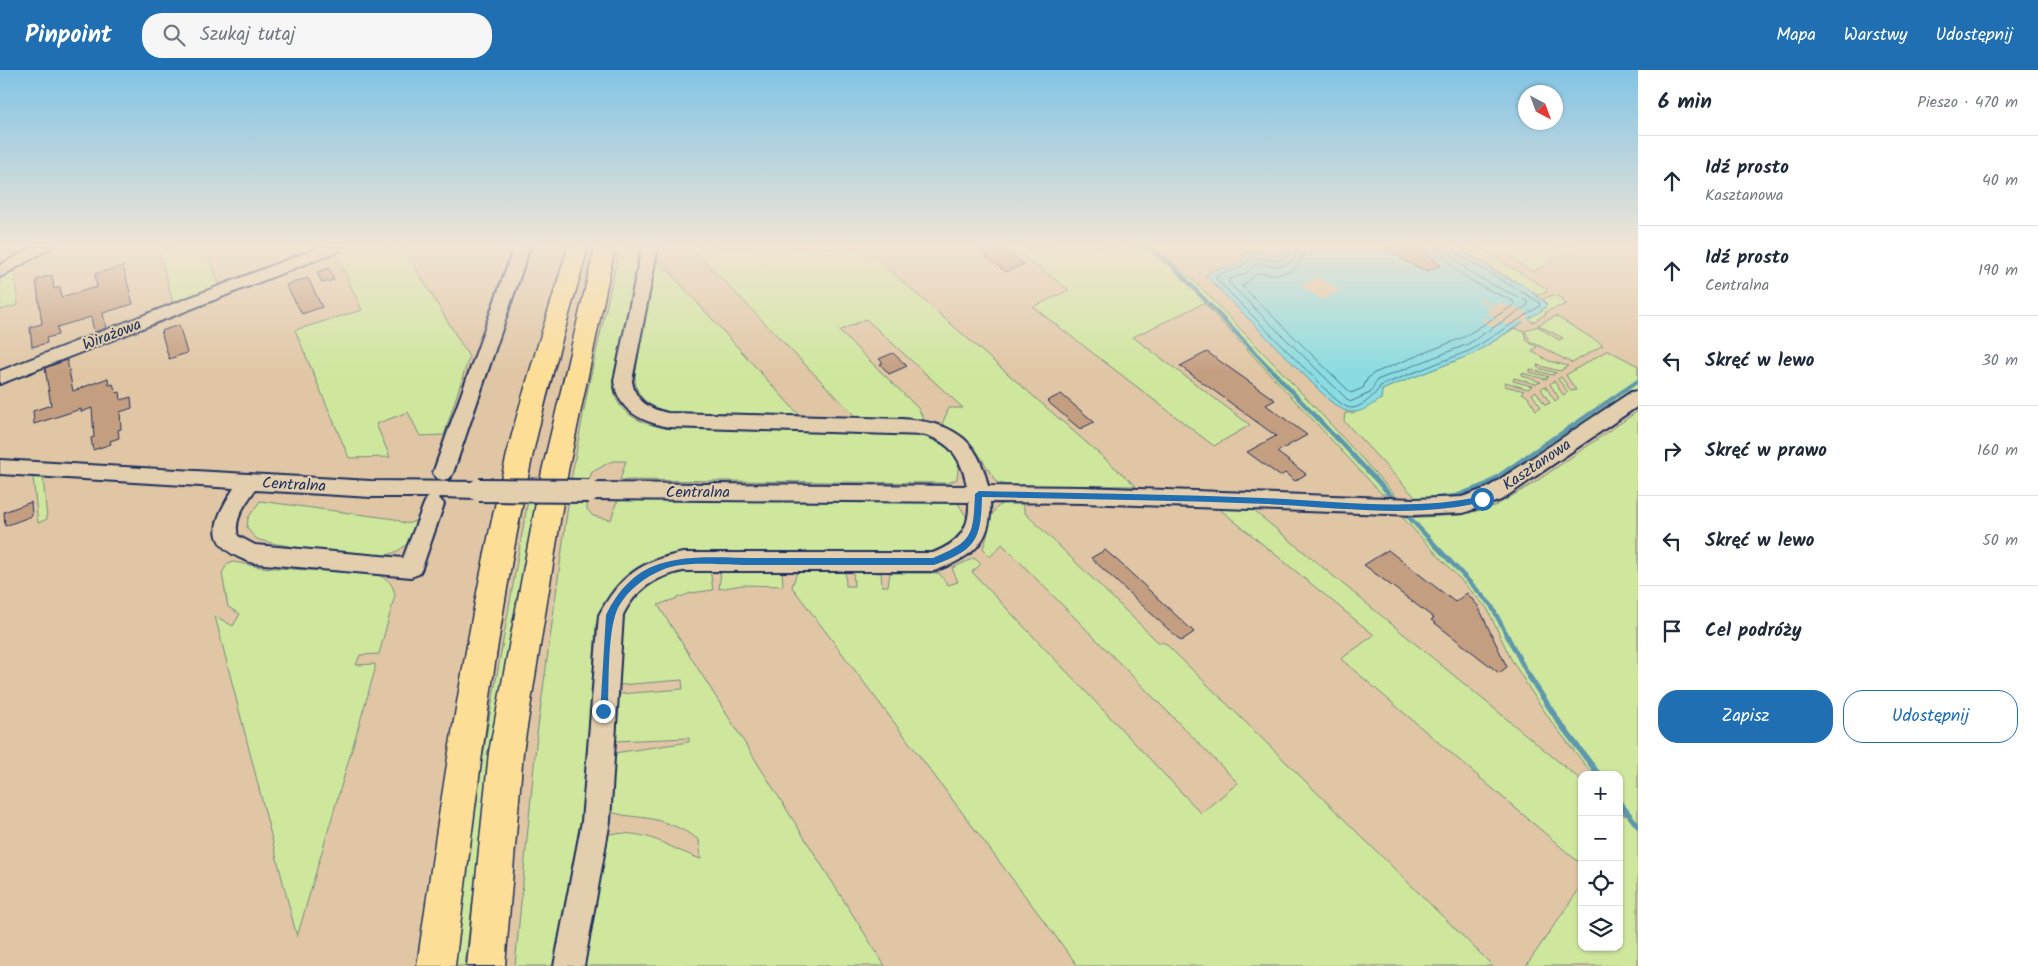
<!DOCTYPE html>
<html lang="pl">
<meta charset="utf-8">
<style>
body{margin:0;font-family:Kalam,sans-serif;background:#f6f6f7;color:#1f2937}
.controls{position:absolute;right:15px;bottom:15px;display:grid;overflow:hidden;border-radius:10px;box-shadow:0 1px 4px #0004}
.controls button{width:45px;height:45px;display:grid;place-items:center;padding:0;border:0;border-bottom:1px solid #e0e1e3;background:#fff;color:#1f2937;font:25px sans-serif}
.compass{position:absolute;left:1518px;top:15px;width:45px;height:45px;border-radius:50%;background:#fff;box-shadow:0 1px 4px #0004;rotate:139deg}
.stop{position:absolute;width:15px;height:15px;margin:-11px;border:4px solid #1f6fb2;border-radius:50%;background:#fff}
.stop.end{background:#1f6fb2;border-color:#fff;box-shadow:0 1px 5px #0008}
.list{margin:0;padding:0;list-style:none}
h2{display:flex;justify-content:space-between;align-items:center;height:65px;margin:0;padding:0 20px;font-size:21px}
h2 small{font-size:16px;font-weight:400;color:#747a83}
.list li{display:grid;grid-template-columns:32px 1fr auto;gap:15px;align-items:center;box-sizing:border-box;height:90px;padding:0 20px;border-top:1px solid #e0e1e3}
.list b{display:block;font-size:19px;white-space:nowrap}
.list p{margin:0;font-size:16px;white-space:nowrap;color:#747a83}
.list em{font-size:16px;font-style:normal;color:#747a83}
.actions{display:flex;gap:10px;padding:15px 20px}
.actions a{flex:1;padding:11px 0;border:1px solid #1f6fb2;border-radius:20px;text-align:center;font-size:18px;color:#1f6fb2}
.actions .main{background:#1f6fb2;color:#fff}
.icon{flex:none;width:28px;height:28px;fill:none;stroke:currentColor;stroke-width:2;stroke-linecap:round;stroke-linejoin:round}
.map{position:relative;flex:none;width:1638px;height:896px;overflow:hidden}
header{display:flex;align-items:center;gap:30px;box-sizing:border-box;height:70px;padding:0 25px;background:#1f6fb2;color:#fff}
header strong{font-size:24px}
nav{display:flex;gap:28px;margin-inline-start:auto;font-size:18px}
.search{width:350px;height:45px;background:#f6f6f7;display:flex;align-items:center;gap:12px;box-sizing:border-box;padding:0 18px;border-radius:20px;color:#747a83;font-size:19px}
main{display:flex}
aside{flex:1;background:#fff}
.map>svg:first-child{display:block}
.green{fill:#cee79d;stroke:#748b7e}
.water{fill:#8adce1;stroke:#5e97ad}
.pier{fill:#e0c6a5}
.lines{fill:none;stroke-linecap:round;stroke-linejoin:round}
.shore{stroke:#477492;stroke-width:1}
.stream-far2{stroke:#5e97ad;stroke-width:4}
.stream-far1{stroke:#5e97ad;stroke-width:4.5}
.stream{stroke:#5e97ad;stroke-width:5.5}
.building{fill:#c49e81;stroke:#1b2f5e}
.minor-casing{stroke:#1b2f5e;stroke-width:4}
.highway-casing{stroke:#1b2f5e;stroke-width:3}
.minor{fill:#e3cead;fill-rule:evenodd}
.highway{fill:#fcde96;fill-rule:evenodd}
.minor-bridge-casing{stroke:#1b2f5e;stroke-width:26;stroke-linecap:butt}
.minor-bridge{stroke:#e3cead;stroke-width:22}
.route{fill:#1f6fb2}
.labels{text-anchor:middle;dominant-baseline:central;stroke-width:4;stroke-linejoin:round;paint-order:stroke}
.street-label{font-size:16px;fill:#1b2f5e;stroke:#e3cead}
</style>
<header>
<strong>Pinpoint</strong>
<div class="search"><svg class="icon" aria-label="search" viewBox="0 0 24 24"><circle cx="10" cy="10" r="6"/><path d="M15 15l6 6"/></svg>Szukaj tutaj</div>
<nav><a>Mapa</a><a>Warstwy</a><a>Udostępnij</a></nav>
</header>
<main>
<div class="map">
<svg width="1638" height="896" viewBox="0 0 1638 896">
<rect width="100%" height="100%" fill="#e0c6a5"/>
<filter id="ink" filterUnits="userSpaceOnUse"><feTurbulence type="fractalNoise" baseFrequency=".02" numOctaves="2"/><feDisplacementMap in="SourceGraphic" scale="10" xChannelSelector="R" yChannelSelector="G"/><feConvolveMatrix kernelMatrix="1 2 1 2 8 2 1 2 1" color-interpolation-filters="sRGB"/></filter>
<g filter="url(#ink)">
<g class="green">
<polygon points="158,177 205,177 221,219 174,237"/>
<polygon points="348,177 403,177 469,287 444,365 420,366 408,342 376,354 390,387 349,388 295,260 362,240 335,182"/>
<path d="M620,177H643C637,206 632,236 625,265C621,284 610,306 615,325C621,346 645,354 664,358L920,364L951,379L959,389L957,409L948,413L620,410L626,391H612L592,402L589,410H571L589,313Z"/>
<polygon points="691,177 863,177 1136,416 1007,415 996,412 975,378 965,367 942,354 949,338 963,338 866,249 839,261 918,338 924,350 856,347"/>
<path d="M1011,177H1151C1188,200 1216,234 1246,265C1297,317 1346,371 1395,425L1382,424L1204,233L1133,267L1250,355L1214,376L1033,237L1069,220Z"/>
<polygon points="1457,177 1478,177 1547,219 1547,222 1538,225"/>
<polygon points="1492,177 1576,177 1533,202"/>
<path d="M655,186L799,345L669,342C648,336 634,327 635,304Z"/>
<polygon points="14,199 18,235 0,240 0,207"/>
<polygon points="1553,225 1564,229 1561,231 1567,234 1547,241 1545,242 1547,243 1533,252 1527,249 1544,239 1546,232 1543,229"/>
<polygon points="1556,246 1603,275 1572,293 1530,271 1525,261 1537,256 1559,270 1563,268 1538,255"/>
<polygon points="1515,258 1521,261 1523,260 1527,271 1537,277 1531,281 1549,291 1568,296 1560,301 1537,295 1538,298 1556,303 1552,305 1530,299 1530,302 1549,307 1545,309 1522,303 1522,306 1541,312 1536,314 1514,308 1513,311 1532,316 1528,319 1505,312 1505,316 1524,321 1522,323 1528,327 1536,340 1541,337 1532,324 1536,321 1545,335 1550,333 1541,319 1545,316 1555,331 1559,328 1550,314 1554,311 1563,325 1568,322 1558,309 1561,307 1571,321 1576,320 1566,305 1608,280 1638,296 1638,319 1614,335 1608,333 1592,344 1596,347 1480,423 1456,429 1420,430 1416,428 1344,351 1345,343 1353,343 1381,329 1382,320 1391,316 1473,284"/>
<polygon points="1638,341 1638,896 1526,896 1582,815 1582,877 1619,877 1619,742 1626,746 1619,738 1619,705 1593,705 1551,651 1529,618 1510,587 1487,538 1403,448 1461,445 1495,436 1534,413"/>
<polygon points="33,406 43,407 47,449 38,453"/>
<path d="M569,428H587V439L593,446L611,450L616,433L621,430L957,432L968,449C960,467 948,476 929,482C916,487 898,484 884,485C837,486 790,484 744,483C720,482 678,479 657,488C624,500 605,522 596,555L583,773L556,896H515L537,664Z"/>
<path d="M528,430H536C507,584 482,740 465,896H453L480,701Z"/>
<path d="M1009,430L1022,432L1025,443L1158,572L1165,573L1493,896H1078L792,517L798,499H845L846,516H854L853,501L881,503L882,516H888L890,503H939L948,515L958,512L952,498L974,488L981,494L972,502L1201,743L1238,713L1002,474L990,487L983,478C993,456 984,441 1009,430Z"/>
<path d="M260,431L395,449C403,453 408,456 416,450L419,451C413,470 404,482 382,486C369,488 269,475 257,469C253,467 250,461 247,458L248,448Z"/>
<polygon points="1217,437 1253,440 1582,711 1582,795 1341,589 1374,565"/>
<path d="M234,492L259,497L373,504C386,507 392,511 395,525L379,584L360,585L356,595L375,594V600L297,867L215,546L233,556L240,544L228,537L222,503L228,493Z"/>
<path d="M710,499L713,520L691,523L658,535L885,896H582L607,764C653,760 662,776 701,789L699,770C685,760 670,753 652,749C638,746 623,747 609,741L614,683L689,672V668L614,671L616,627L620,624L683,619L682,610L620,615L617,611L623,546L630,532L642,519L658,506L675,501Z"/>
<polygon points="782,500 783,516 742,515 719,519 721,501"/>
</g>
<path class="water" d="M1281,177H1457L1500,205L1523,215L1547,234L1544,239L1473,284L1391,316L1382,320L1381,329C1358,344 1352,348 1330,331L1205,205L1221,197L1225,199L1243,192L1240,190L1246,187L1242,185L1252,180L1255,182L1259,181L1266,185H1283L1285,180Z"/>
<g class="pier">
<polygon points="1317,207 1326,212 1340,220 1323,230 1300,216"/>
<polygon points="1480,228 1495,236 1502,232 1512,238 1515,236 1526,242 1529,246 1526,248 1530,250 1526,253 1521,251 1509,256 1499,251 1497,253 1500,255 1495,258 1480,249 1486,247 1494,251 1496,250 1486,241 1492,237 1489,235 1484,236 1487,234 1484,232 1479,234 1482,231 1479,229 1475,231"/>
</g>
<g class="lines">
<g class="shore">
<path d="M1289,177L1290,185C1278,194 1264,189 1251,187C1238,206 1225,198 1215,208L1333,327C1337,330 1342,335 1347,337C1358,342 1376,325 1380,316L1471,280L1540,236L1539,232L1457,184L1455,177"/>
<path d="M1296,177V187C1285,200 1270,196 1255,194L1247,203L1229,209L1228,212L1350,332L1370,323L1377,310L1468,274L1528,235V232C1503,218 1460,205 1448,177"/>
<path d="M1304,177C1303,205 1281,206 1258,203L1242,216L1351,323L1363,318L1367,309L1374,303L1464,267L1514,235L1513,231C1488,219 1450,206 1441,177"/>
</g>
<g class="stream-far2">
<polyline points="1146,177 1172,195 1337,369"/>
<polyline points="1553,369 1638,311"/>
</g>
<g class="stream-far1">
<polyline points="1336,367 1393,428"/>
<polyline points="1429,429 1456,426 1487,414 1555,367"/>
<polyline points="1407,445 1491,535 1528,605"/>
</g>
<g class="stream">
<polyline points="1527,603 1559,652 1599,705"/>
<polyline points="1619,732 1638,756"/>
</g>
</g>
<g class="building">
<polygon points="974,177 1001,177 1024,194 1006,202"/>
<polygon points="1386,177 1417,177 1441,195 1427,201 1407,192"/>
<polygon points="123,196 133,234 103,243 106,258 94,262 91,247 57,257 58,265 46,268 47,273 32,277 30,257 42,254 36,210 52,205 54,219 60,217 61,227 97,217 95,204"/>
<polygon points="329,198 334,210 322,213 317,202"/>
<polygon points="308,208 322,237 302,244 286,215"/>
<polygon points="179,255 187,283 169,289 161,261"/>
<polygon points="1207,282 1275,330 1266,335 1307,365 1277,382 1306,404 1295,411 1285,403 1280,406 1247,382 1276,366 1180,296"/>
<polygon points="893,283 907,296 889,304 880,294 883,293 879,289"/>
<polygon points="67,290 73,321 108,308 109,315 113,314 116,323 120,322 121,330 131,327 132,338 120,342 121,359 118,360 119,368 110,371 111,374 93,380 91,368 94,367 92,338 81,342 81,339 34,354 33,341 51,335 45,298"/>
<polygon points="1061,324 1094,352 1080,359 1047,331"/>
<polygon points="31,432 32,446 5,456 4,442"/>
<polygon points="1105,480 1119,492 1194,562 1181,571 1091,488"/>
<polygon points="1388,480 1455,532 1467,523 1478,536 1507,597 1499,603 1431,550 1434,548 1364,495"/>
</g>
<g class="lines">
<g class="minor-casing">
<g id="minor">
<polygon points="32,177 52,177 0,207 0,195"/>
<polygon points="320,177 343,177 341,180 0,314 0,301"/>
<polygon points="514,177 530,177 453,403 450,408 443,410 436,408 433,403"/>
<path d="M642,177H658L632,311C635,331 649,339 668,343L902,349C950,352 978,367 988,416L1083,417L1415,429L1462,427L1487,418L1631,322L1638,321V336L1501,430L1463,443L1415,445L1083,433L990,432C993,473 969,489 934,501H683C656,506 635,520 623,545L610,751L584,896H554L582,751L599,545C619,507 641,491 683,483H933C958,473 970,460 969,432L589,429L582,426L579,421L582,416L589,413L967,416C962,391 952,372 925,365L668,357C641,351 618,341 614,311Z"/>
<path d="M0,390L371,411L479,412L486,415L489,420L486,425L479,428L438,427L444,434L422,498L419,504L411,507L253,493C205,477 210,456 234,418L0,404ZM255,420L371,427H430L427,428L424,434L403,488L255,475L238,466C233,449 246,433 255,420Z"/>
</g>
</g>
<g class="highway-casing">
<g id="highway">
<path d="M568,177H588C570,243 550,308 535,374C497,546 477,722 455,896H417C442,722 467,547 509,376C526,309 548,244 568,177Z"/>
<polygon points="595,177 615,177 568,401 523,682 505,896 467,896 489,682 542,401"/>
</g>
</g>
<use href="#minor" class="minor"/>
<use href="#highway" class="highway"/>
<g class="minor-bridge-casing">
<polyline id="minor-bridge" points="479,420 589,421"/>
</g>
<use href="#minor-bridge" class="minor-bridge"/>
</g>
</g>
<linearGradient id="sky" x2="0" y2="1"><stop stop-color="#82c4e5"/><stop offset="0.58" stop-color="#f1e5d6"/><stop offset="1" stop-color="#f1e5d6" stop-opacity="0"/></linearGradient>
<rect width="1638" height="303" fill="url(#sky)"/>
<path class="route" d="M979,421C1073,423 1168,424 1263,428C1334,431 1413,442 1482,426L1486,429L1482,432C1413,449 1337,437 1267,434C1172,430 1077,429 982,427C981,470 976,480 934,495C872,495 810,495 748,495C724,495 683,490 662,500C645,507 628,520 619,536C607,557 609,615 608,641L607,644H600L606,545C617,522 634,502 659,494C689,484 726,488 758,488C816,488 875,488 933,488C973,471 973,466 975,424Z"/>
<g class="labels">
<g class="street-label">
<text transform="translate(112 265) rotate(-21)">Wirażowa</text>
<text transform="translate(1537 395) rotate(-34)">Kasztanowa</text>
<text transform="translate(294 415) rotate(3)">Centralna</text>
<text x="698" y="422">Centralna</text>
</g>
</g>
</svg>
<div class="controls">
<button>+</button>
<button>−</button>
<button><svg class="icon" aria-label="locate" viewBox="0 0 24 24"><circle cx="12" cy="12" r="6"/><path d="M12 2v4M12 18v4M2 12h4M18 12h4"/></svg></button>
<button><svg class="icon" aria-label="layers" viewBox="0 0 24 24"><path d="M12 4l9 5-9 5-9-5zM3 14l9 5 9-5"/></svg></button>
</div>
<svg class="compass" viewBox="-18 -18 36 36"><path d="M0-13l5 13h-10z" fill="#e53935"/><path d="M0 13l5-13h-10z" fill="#747a83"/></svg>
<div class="stop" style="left:1482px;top:429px"></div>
<div class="stop end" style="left:603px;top:641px"></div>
</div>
<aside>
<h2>6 min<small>Pieszo · 470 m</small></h2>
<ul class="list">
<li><svg class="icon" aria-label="ahead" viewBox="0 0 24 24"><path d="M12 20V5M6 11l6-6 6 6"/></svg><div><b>Idź prosto</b><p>Kasztanowa</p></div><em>40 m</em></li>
<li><svg class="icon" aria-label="ahead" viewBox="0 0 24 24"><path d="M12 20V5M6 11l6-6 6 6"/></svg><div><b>Idź prosto</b><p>Centralna</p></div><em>190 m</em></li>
<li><svg class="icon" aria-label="left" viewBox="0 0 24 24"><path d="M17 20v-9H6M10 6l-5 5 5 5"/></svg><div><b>Skręć w lewo</b></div><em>30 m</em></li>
<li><svg class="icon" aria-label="right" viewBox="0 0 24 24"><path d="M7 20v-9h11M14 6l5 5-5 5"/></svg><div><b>Skręć w prawo</b></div><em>160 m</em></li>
<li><svg class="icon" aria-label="left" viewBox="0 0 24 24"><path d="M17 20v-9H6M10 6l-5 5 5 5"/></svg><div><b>Skręć w lewo</b></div><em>50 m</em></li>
<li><svg class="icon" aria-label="arrive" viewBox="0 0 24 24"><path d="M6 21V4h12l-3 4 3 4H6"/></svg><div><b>Cel podróży</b></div></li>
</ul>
<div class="actions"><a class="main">Zapisz</a><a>Udostępnij</a></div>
</aside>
</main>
